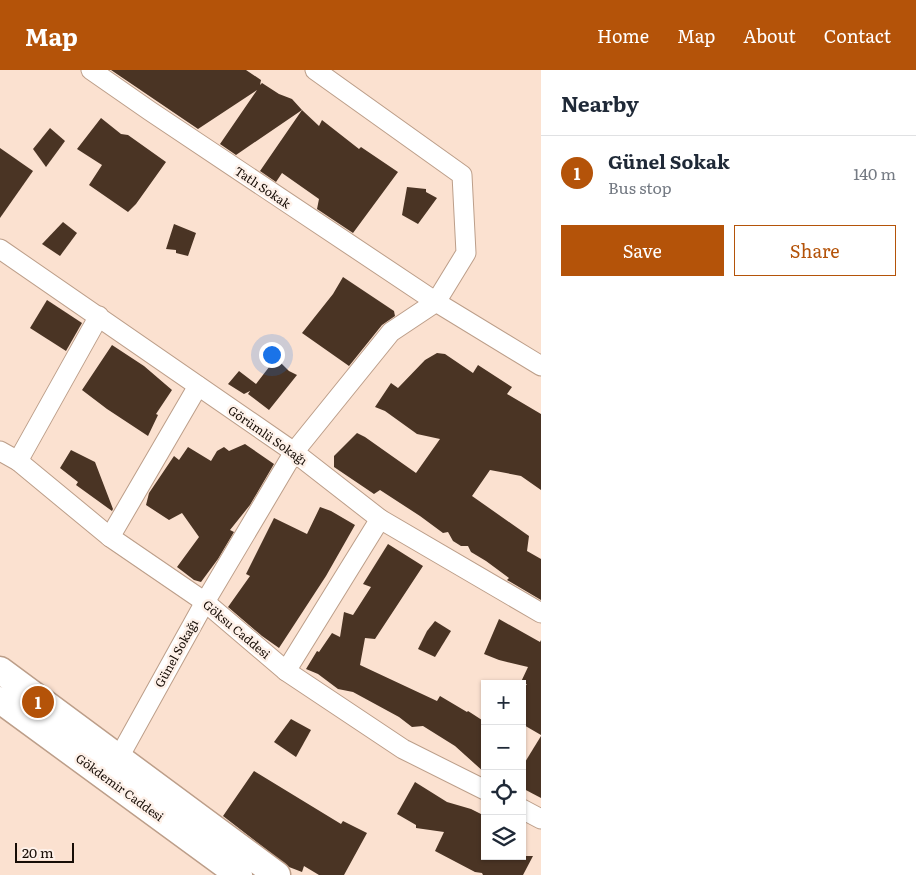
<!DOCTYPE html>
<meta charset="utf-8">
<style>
body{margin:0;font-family:Literata,serif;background:#f6f6f7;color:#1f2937}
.controls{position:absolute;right:15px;bottom:15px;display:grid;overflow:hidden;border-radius:0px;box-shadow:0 1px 4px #0004}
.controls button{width:45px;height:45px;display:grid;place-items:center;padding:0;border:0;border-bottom:1px solid #e0e1e3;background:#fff;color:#1f2937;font:25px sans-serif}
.scale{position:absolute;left:15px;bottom:12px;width:59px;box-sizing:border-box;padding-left:5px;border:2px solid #170d06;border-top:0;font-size:14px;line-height:18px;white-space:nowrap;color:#170d06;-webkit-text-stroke:4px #fef1e9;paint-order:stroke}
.you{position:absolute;left:271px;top:284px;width:18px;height:18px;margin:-12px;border:4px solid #fff;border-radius:50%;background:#1a73e8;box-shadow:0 0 0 8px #1a73e833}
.badge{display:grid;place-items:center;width:32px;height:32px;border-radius:50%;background:#b45309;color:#fff;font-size:16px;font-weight:700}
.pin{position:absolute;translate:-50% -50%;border:2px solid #fff;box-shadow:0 1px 5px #0006}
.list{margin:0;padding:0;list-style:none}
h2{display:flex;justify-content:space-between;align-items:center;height:65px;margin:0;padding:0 20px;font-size:21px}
h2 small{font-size:16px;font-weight:400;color:#747a83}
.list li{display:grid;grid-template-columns:32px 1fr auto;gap:15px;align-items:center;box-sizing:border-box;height:75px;padding:0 20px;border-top:1px solid #e0e1e3}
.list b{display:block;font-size:19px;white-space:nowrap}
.list p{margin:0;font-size:16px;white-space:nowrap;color:#747a83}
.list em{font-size:16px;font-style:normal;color:#747a83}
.actions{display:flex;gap:10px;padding:15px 20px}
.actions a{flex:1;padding:11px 0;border:1px solid #b45309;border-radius:0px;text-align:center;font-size:18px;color:#b45309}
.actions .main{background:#b45309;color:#fff}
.icon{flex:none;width:28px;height:28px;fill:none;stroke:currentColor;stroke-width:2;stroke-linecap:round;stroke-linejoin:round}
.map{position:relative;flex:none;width:541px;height:805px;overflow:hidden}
header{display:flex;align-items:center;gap:30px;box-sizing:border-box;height:70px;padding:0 25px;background:#b45309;color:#fff}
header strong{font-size:24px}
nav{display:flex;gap:28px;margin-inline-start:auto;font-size:18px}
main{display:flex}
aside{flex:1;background:#fff}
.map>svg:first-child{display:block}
.building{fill:#4a3424}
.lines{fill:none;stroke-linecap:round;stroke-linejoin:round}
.minor-casing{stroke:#bc9e89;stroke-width:21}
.secondary-casing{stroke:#bc9e89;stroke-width:29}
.minor{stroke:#fff;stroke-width:19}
.secondary{stroke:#fff;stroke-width:26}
.labels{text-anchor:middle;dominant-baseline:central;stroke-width:5;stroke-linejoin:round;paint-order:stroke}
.street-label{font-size:12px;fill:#170d06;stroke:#fef1e9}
</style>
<header>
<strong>Map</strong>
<nav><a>Home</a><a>Map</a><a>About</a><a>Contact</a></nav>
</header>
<main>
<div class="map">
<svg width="541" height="805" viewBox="0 0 541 805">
<rect width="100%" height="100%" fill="#fbe1d0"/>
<g class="building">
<polygon points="111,0 246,0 261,10 260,15 262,13 279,24 292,29 302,40 236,85 220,74 257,20 198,59"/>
<polygon points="302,40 319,56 322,50 359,79 361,77 398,102 353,163 317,139 319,129 282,103 276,112 260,101"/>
<polygon points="101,48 121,64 128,65 166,92 136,134 128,142 89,115 102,95 77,79"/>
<polygon points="50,58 65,71 46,97 33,79"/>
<polygon points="0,78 33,101 0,148"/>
<polygon points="407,117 426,119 426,122 437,128 418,154 402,145"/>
<polygon points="63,152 77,163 60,186 42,174"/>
<polygon points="174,154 196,163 188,186 176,183 176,180 166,179"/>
<polygon points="343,207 394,241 395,246 382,255 349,296 302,263 333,224"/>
<polygon points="47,230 82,253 66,281 30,258"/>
<polygon points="112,275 144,296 172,320 156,344 158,345 148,366 107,339 82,320"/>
<polygon points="437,283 445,284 473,303 478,295 512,317 507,324 541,344 541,420 521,406 490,400 472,426 529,466 527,481 541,489 541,530 507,510 509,508 486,491 471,482 468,476 461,476 453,471 448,462 443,463 420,446 380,420 374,424 334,397 334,386 357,363 365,367 416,403 440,369 417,364 385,341 375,337 391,313 398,318 425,290"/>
<polygon points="276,288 289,301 297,305 269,340 248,324 250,321 244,324 228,314 239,301 256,314"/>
<polygon points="245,374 274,394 250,435 230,460 234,462 218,489 201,512 194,510 177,497 199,467 182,443 169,450 146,435 149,423 174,386 179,390 188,377 211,391 217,381 224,377 229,381"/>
<polygon points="71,380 95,392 113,439 112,441 76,415 78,412 60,398"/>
<polygon points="320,437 331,441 355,455 326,506 279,578 262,566 228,537 250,506 246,504 274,448 307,464"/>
<polygon points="388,474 423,496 375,569 365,568 360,595 437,631 440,626 467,642 468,641 485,652 485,703 455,676 423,656 412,657 399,647 353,622 338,619 318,604 306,599 317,581 319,582 332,563 340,567 344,542 353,545 371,517 363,514"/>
<polygon points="499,549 540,572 541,570 541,665 522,654 522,620 527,614 520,614 528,597 499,590 484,584"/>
<polygon points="435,551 451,561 435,587 418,579 427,561"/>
<polygon points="291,649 311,660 296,687 274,672"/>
<polygon points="541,666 541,728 522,718 522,697"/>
<polygon points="254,701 341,754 343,751 367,763 344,805 319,805 304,796 302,802 289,797 223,746"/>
<polygon points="415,712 447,732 471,739 485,746 485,786 533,786 523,805 483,805 482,803 475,802 435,781 444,762 416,758 416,755 397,744"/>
</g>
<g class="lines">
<g class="minor-casing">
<g id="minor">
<polyline points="91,0 150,41 436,232 541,296"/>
<polyline points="0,179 294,382 380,449 541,543"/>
<polyline points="0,381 18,391 110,467 205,532 286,601 403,679 485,720"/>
<polyline points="18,391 99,246"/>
<polyline points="110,467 198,316"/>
<polyline points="286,601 380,449"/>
<polyline points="113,698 205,532 294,382 391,262 436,232 466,183 462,105 315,0"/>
<polyline points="522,739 541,749"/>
</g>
</g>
<g class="secondary-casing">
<g id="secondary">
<polyline points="0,600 277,805"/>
<polyline points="0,630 239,805"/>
</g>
</g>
<use href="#minor" class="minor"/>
<use href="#secondary" class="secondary"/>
</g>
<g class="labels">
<g class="street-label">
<text transform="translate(263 117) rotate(34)">Tatlı Sokak</text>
<text transform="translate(268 365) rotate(35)">Görümlü Sokağı</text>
<text transform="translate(237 559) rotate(40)">Göksu Caddesi</text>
<text transform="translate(176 583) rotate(-61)">Günel Sokağı</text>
<text transform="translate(120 717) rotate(36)">Gökdemir Caddesi</text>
</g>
</g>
</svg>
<div class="controls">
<button>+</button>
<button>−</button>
<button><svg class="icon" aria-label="locate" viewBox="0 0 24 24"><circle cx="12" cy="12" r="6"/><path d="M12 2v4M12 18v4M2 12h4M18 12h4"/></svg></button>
<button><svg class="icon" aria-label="layers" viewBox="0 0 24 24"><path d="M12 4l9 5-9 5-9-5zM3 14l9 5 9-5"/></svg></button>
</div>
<div class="scale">20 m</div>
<div class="you"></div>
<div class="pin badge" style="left:38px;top:632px">1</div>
</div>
<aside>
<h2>Nearby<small></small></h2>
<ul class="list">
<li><span class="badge">1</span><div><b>Günel Sokak</b><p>Bus stop</p></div><em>140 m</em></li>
</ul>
<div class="actions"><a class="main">Save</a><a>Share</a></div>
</aside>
</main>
